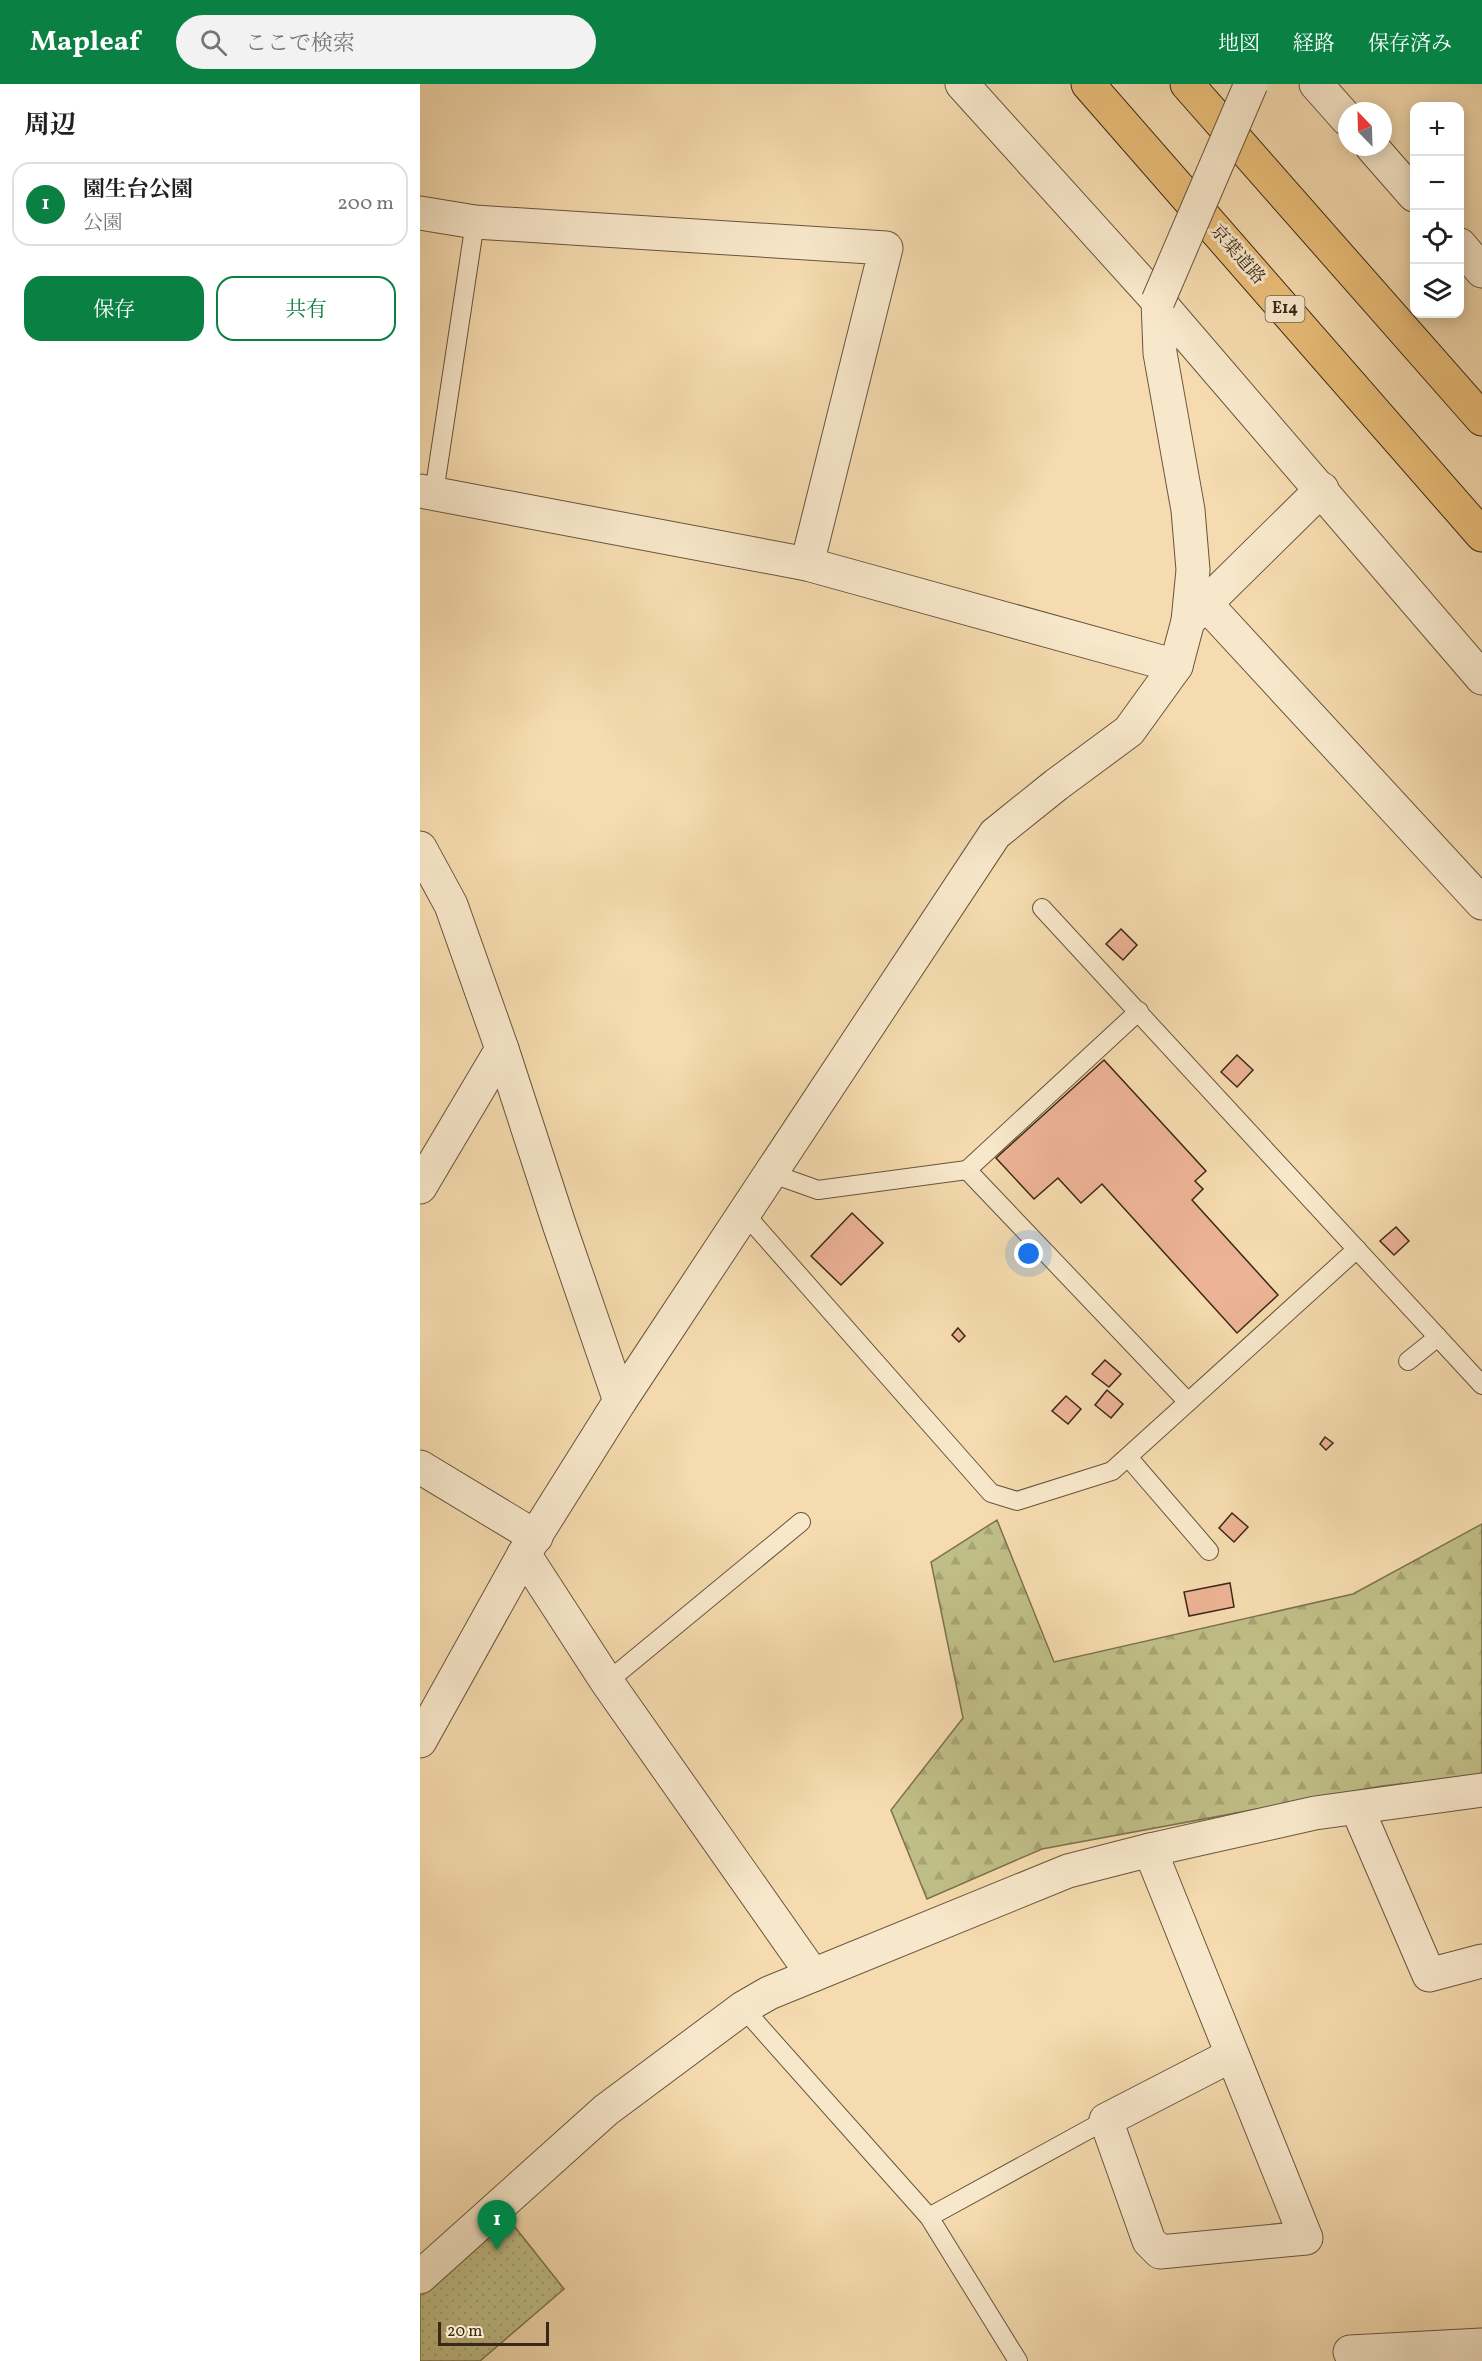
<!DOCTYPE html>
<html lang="ja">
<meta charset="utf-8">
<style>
body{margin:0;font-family:Vollkorn,"Noto Serif JP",serif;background:#f2f2f2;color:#202124}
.controls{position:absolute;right:18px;top:18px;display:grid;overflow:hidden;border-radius:12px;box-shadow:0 3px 15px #0003}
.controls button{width:54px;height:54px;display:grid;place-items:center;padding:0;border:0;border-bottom:2px solid #e0e0e0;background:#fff;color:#202124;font:30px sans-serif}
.compass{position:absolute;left:918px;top:18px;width:54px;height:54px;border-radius:50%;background:#fff;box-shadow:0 3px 15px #0003;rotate:337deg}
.scale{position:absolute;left:18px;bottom:15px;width:111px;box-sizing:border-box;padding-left:6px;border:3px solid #392817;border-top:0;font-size:16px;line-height:21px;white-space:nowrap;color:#392817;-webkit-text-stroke:4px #f8e8cb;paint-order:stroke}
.you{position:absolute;left:609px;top:1170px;width:21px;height:21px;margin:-15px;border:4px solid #fff;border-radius:50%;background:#1a73e8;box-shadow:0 0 0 9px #1a73e833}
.badge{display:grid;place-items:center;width:39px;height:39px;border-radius:50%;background:#0b8043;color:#fff;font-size:20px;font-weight:700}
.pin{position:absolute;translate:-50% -50px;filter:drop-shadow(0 2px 3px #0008)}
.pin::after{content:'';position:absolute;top:32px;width:21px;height:18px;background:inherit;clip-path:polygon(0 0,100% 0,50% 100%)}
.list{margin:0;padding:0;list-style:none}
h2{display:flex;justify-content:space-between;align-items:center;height:78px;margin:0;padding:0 24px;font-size:26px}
h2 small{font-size:20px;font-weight:400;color:#757577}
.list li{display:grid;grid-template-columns:39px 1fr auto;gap:18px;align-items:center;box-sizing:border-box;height:84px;margin:0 12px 12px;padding:0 12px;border:2px solid #e0e0e0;border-radius:18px}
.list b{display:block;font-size:22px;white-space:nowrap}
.list p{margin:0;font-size:20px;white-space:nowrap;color:#757577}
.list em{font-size:20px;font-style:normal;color:#757577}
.actions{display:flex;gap:12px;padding:18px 24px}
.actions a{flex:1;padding:14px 0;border:2px solid #0b8043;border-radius:18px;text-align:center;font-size:21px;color:#0b8043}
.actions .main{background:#0b8043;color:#fff}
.icon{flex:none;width:33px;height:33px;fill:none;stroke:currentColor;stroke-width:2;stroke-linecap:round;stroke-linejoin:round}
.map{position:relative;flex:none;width:1062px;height:2277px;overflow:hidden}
header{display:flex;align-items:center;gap:36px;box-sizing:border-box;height:84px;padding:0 30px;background:#0b8043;color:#fff}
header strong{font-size:28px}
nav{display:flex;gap:33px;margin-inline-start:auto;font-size:21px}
.search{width:420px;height:54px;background:#f2f2f2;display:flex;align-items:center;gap:15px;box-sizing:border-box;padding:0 21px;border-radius:33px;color:#757577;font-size:22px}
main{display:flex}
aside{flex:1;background:#fff}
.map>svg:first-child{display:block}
.forest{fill:url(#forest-firs);stroke:#7c734f;stroke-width:1.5}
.park{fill:url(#park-dots);stroke:#7c734f;stroke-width:1.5}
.building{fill:#edb396;stroke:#392817;stroke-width:1.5}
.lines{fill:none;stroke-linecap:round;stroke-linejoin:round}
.service-casing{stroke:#68553d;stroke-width:20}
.minor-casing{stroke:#68553d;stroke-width:35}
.tertiary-casing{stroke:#68553d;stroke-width:35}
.motorway-casing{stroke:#392817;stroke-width:35}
.service{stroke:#f8e8cb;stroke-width:18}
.minor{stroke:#f8e8cb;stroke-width:33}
.tertiary{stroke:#f8e8cb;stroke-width:33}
.motorway{stroke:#eabe78;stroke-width:33}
.tertiary-bridge-casing{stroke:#68553d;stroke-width:35;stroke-linecap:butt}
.tertiary-bridge{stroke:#f8e8cb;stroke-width:33}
.labels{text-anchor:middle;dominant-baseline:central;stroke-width:6;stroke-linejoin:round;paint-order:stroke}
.shield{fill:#f8e8cb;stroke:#72624d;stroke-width:1.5}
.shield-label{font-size:16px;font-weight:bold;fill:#392817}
.street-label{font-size:18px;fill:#392817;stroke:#f8e8cb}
</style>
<header>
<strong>Mapleaf</strong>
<div class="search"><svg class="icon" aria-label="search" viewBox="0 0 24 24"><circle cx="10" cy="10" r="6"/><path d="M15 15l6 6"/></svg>ここで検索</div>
<nav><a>地図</a><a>経路</a><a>保存済み</a></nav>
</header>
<main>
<aside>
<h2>周辺<small></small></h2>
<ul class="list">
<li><span class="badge">1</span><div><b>園生台公園</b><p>公園</p></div><em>200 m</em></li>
</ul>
<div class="actions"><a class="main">保存</a><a>共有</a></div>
</aside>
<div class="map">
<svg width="1062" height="2277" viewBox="0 0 1062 2277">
<defs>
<pattern id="forest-firs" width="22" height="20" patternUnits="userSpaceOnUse" patternTransform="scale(1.5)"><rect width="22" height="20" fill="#c0be87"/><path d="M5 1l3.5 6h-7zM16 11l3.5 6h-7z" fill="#a6a374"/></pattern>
<pattern id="park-dots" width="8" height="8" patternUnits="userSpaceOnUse" patternTransform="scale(1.5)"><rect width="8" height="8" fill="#c0be87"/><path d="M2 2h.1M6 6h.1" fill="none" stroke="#a6a374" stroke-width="1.8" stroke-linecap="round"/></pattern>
</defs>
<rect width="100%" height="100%" fill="#f5dbaf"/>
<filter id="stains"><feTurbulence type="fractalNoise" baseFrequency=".00333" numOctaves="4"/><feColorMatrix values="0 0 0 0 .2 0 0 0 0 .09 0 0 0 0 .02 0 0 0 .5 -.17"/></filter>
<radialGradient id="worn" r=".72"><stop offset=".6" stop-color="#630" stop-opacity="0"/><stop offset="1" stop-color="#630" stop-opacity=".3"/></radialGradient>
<polygon class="forest" points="577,1436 634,1578 933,1510 1062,1440 1062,1691 962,1702 622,1765 507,1815 471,1726 543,1634 511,1478"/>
<polygon class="park" points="83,2128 144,2205 60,2277 0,2277 0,2203"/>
<g class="building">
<polygon points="701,845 717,861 703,876 686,860"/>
<polygon points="817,971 833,986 817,1003 801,988"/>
<polygon points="684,976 786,1087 775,1097 783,1105 772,1116 858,1211 817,1249 682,1100 661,1119 638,1094 614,1115 576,1074"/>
<polygon points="432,1129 463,1159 421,1201 391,1172"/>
<polygon points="976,1143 989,1157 974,1171 960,1157"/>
<polygon points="538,1244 545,1252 539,1258 532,1251"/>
<polygon points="685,1276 701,1290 689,1303 672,1290"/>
<polygon points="687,1306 703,1320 691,1334 675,1321"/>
<polygon points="646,1312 661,1325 648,1340 632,1327"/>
<polygon points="905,1353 913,1359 906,1366 900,1360"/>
<polygon points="812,1429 828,1443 814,1458 799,1444"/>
<polygon points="810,1499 814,1523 769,1532 764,1508"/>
</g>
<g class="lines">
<g class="service-casing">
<g id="service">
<polyline points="14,409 55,138"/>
<polyline points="622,824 1062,1301"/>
<polyline points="547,1086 719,927"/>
<polyline points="350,1089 398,1106 547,1086 768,1318"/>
<polyline points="324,1129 571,1409 597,1417 692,1387 937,1165"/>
<polyline points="988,1277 1018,1253"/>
<polyline points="708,1373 789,1467"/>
<polyline points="187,1598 381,1438"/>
<polyline points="323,1924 509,2133 598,2277"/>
<polyline points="509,2133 686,2036"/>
</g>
</g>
<g class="minor-casing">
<g id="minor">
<polyline points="0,129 55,138 466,164 387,480"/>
<polyline points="0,407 387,480 756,582"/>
<polyline points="786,520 1062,819"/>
<polyline points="0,764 31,821 82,965 139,1140 200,1317"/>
<polyline points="0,1103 82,965"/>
<polyline points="0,1383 116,1453"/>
<polyline points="104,1470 187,1598 393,1891"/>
<polyline points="937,1724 1009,1891 1062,1877"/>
<polyline points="730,1766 886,2154 740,2168 729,2157 686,2036 812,1971"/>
<polyline points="0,2193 186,2026 323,1924 349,1909 648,1787 730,1766 895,1729 1062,1706"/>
<polyline points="930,2268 1062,2261"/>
</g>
</g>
<g class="tertiary-casing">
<g id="tertiary">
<polyline points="542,0 738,217 1062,594"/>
<polyline points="896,0 927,35"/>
<polyline points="952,63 994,111"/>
<polyline points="1040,161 1062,187"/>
<polyline points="768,537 902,405"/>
<polyline points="0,1657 104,1470 200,1317 575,750 636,701 709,647 756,582 768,537 773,486 768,426 740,269 738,217"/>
</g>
</g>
<g class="motorway-casing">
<g id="motorway">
<polyline points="668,0 1062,451"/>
<polyline points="767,0 1062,335"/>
</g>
</g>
<use href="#service" class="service"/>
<use href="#minor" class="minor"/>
<use href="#tertiary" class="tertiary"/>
<use href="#motorway" class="motorway"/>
<g class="tertiary-bridge-casing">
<polyline id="tertiary-bridge" points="738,217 831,0"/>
</g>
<use href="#tertiary-bridge" class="tertiary-bridge"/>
</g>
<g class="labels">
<rect class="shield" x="845.5" y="212" width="39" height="26" rx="4.5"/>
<g class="shield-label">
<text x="865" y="225">E14</text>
</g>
<g class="street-label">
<text transform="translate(817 171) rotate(49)">京葉道路</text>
</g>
</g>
<rect width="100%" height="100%" filter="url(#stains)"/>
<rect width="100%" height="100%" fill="url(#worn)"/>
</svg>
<div class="controls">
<button>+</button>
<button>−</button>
<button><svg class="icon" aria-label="locate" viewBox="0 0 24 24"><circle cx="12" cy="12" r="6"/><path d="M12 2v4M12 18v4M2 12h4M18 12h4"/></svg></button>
<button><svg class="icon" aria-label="layers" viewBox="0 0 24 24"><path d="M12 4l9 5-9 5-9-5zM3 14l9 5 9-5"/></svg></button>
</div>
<svg class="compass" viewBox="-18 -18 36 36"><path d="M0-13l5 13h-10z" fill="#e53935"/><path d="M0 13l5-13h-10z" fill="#757577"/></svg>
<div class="scale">20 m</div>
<div class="you"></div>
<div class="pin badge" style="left:77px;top:2166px">1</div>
</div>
</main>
